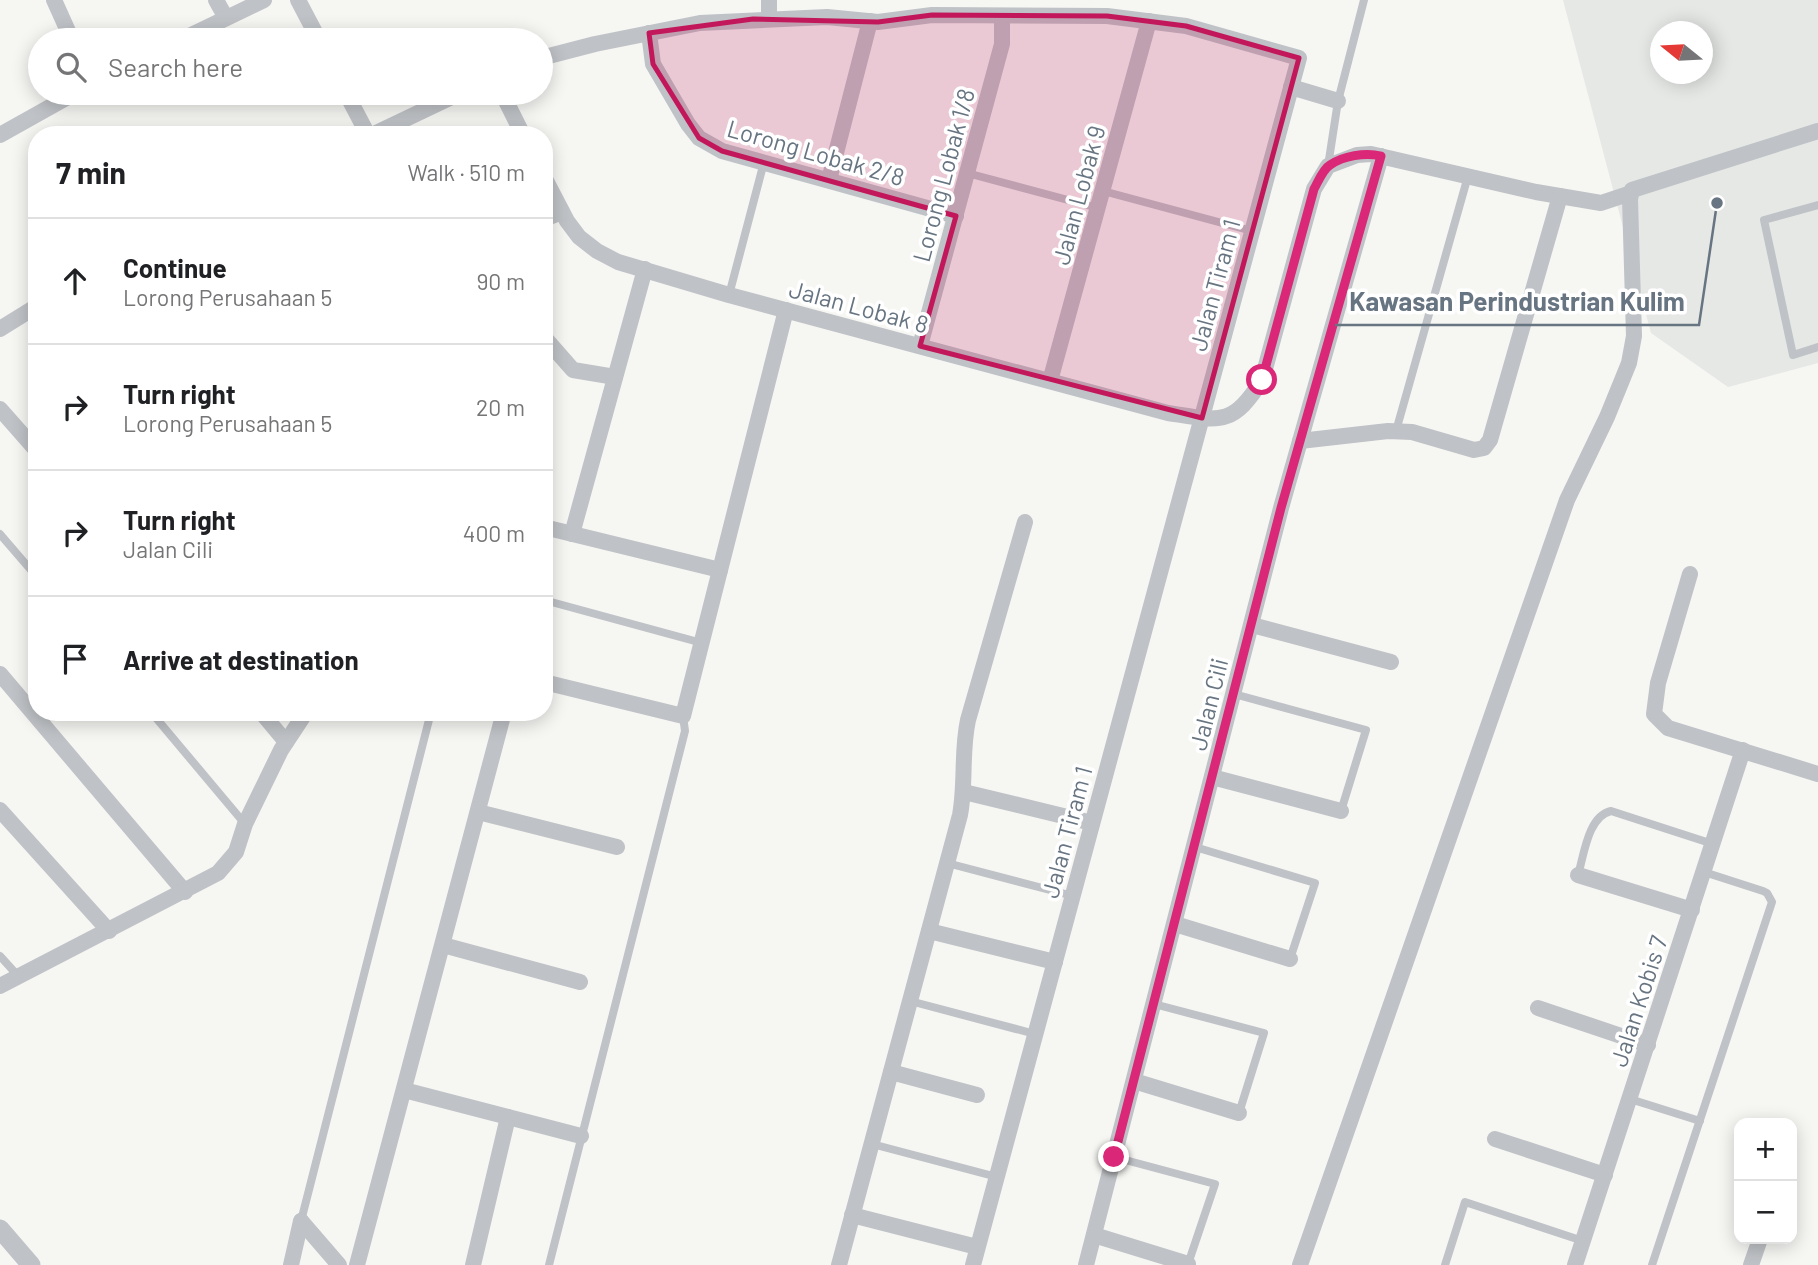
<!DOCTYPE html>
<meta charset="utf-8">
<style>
body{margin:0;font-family:Barlow,sans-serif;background:#f2f2f2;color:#202124}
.controls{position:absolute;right:21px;bottom:21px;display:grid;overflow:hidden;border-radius:14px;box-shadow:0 4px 18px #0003}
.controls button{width:63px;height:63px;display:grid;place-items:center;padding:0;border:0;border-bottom:2px solid #e0e0e0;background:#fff;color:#202124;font:35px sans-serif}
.compass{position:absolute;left:1650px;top:21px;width:63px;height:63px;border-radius:50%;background:#fff;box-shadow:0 4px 18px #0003;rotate:288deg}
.stop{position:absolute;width:21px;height:21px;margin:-16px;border:5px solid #db2777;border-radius:50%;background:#fff}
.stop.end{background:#db2777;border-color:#fff;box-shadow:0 2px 7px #0008}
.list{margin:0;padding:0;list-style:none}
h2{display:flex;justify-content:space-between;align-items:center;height:91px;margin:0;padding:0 28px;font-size:30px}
h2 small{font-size:23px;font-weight:400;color:#757577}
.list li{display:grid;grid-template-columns:46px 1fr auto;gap:21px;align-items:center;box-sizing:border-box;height:126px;padding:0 28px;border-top:2px solid #e0e0e0}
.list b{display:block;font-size:26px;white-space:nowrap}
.list p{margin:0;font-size:23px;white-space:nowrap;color:#757577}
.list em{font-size:23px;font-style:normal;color:#757577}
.icon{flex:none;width:38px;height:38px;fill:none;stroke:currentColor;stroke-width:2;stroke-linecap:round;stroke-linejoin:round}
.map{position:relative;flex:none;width:1818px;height:1265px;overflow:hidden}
.search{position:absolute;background:#fff;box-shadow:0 4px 18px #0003;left:28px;top:28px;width:525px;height:77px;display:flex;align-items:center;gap:18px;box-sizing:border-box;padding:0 24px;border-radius:38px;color:#757577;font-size:26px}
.panel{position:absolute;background:#fff;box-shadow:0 4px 18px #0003;left:28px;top:126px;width:525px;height:595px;border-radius:28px}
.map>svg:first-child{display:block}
.built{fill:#e6e8e6;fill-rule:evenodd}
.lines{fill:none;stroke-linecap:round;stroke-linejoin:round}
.service{stroke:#bfc2c6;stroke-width:8}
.minor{stroke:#bfc2c6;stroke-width:16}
.tertiary{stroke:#bfc2c6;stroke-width:19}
.route{stroke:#db2777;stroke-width:9}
.marked{fill:#c2185b;fill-opacity:0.2;stroke:#c2185b;stroke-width:5;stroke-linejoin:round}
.labels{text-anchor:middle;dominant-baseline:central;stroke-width:7;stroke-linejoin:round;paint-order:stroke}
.street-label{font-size:24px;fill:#677481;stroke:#fff}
.leader{fill:none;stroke:#677481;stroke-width:2.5}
.callout-dot{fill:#677481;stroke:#fff;stroke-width:2.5}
.callout-label{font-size:26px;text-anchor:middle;font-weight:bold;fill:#677481;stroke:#fff;stroke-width:7;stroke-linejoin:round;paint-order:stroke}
</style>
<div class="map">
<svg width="1818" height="1265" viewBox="0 0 1818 1265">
<rect width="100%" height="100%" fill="#f6f6f3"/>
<path class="built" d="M1563,0H1818V363L1728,387L1651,333ZM1660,32H1702V74H1660Z"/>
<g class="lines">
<g class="service">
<polyline points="1328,166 1338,101 1364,0"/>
<polyline points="967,173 1098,208"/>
<polyline points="1103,191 1252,231"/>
<polyline points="1818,205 1764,220 1793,355 1818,347"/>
<polyline points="729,295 764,162"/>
<polyline points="25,312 37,325"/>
<polyline points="1396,431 1468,176"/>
<polyline points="0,534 37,577"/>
<polyline points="544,600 702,643"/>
<polyline points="1234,694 1366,730 1341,811"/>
<polyline points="151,712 245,824"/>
<polyline points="1195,847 1315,883 1290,959"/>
<polyline points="947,863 1073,896"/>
<path d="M1578,875C1584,855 1588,816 1611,811L1713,844"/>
<polyline points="0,956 19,977"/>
<polyline points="910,1001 1035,1034"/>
<polyline points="1154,1004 1264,1033 1239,1113"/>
<polyline points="1630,1099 1700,1121"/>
<polyline points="872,1144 997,1177"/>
<polyline points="1114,1157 1215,1184 1188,1264"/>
<polyline points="301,1221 431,712"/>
<polyline points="549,1265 685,731 683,716"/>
<polyline points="1445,1265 1465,1202 1583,1241"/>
<polyline points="1652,1265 1772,902 1767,893 1763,891 1704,872"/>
</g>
<g class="minor">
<polyline points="54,0 72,40"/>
<polyline points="216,0 226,18"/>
<polyline points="298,0 319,40"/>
<polyline points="769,0 769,19"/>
<polyline points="649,33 653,64 688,124 699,138 722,151 956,216"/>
<polyline points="181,40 264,0"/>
<polyline points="541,58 595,44 700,23 827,17 878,22 932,15 1107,16 1186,26 1299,58 973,1265"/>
<polyline points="1291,87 1338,101"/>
<polyline points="346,93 368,135"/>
<polyline points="502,93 523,135"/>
<polyline points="0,135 75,93"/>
<polyline points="372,135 460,93"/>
<path d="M544,177L567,221L579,237L597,251L618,262L729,295L1168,413C1220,421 1232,427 1262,380L1314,189L1328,166L1357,155L1371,154L1536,192L1601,203L1631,193"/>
<polyline points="829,180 870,21"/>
<polyline points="544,219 562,212"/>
<polyline points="0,329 37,306"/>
<polyline points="544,337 573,370 615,377"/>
<polyline points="920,346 1002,44 1002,16"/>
<polyline points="1050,381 1149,21"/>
<polyline points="0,409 37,451"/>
<polyline points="1300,441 1388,431 1412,432 1474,450 1484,448 1490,440 1560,196"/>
<polyline points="544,527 720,570"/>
<polyline points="572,534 645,269"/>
<polyline points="1690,574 1658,683 1654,714 1668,728 1818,774"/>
<polyline points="1252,625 1391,662"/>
<polyline points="0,674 185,892"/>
<polyline points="544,682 683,716 786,310"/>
<polyline points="261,712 286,742"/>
<polyline points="1212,777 1341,811"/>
<polyline points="964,792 1092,823"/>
<polyline points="0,810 109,931"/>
<polyline points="478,812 617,847"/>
<polyline points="1578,875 1692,910"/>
<polyline points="1175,924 1290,959"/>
<polyline points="929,931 1055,962"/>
<polyline points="443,945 580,982"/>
<polyline points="0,986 218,873 236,852 245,824 281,750 306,712"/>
<polyline points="1538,1008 1648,1045"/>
<polyline points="891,1072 977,1095"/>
<polyline points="1134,1081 1239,1113"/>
<polyline points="404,1090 581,1136"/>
<polyline points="1495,1139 1605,1175"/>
<polyline points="852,1215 977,1247"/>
<polyline points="301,1221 339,1265"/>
<polyline points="1094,1235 1188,1264"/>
<polyline points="291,1265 301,1221"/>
<polyline points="357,1265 504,712"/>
<polyline points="473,1265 508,1117"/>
<path d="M839,1265L960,815C966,783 961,752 968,720L1025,522"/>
<polyline points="1086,1265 1281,508 1381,156"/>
<polyline points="1300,1265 1567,500 1607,417 1629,363 1634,336 1630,199 1632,190 1818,131"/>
<polyline points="1575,1265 1743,750"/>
<polyline points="1751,1265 1760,1239"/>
</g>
<polyline class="tertiary" points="0,1229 31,1265"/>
</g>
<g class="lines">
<path class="route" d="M1114,1157L1281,508L1381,156C1365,152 1343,156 1330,165C1323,169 1318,182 1314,189L1262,380"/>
</g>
<path class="marked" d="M932,15L1107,16L1186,26L1299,58L1202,418L920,346L956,216L722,151L699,138L653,64L649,33L753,19L878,22Z"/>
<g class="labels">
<g class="street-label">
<text transform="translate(816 152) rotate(16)">Lorong Lobak 2/8</text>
<text transform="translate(943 175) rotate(-75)">Lorong Lobak 1/8</text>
<text transform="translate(1078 195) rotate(-75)">Jalan Lobak 9</text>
<text transform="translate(1214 285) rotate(-75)">Jalan Tiram 1</text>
<text transform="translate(859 306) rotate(15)">Jalan Lobak 8</text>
<text transform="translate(1208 704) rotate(-76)">Jalan Cili</text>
<text transform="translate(1066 832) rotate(-75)">Jalan Tiram 1</text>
<text transform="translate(1638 1001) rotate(-72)">Jalan Kobis 7</text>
</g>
</g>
<path class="leader" d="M1717 203L1699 325H1335"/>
<circle class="callout-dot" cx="1717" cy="203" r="7"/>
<g class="callout-label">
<text x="1517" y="311">Kawasan Perindustrian Kulim</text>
</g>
</svg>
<div class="controls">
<button>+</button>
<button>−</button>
</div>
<svg class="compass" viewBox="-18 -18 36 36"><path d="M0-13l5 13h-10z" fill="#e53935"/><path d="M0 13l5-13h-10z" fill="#757577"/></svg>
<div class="stop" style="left:1262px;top:380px"></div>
<div class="stop end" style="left:1114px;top:1157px"></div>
<div class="search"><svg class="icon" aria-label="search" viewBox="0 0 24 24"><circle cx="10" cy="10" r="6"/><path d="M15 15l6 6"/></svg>Search here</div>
<section class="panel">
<h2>7 min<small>Walk · 510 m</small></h2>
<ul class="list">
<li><svg class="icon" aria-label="ahead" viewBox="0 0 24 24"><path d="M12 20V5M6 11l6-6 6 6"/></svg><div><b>Continue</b><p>Lorong Perusahaan 5</p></div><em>90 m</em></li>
<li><svg class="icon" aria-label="right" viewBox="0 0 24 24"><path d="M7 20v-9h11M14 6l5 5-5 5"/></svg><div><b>Turn right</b><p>Lorong Perusahaan 5</p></div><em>20 m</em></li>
<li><svg class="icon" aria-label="right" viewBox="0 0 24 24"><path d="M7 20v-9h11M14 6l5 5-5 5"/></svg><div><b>Turn right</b><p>Jalan Cili</p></div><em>400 m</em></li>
<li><svg class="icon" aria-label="arrive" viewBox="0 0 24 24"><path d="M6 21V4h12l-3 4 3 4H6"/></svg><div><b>Arrive at destination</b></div></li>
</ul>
</section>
</div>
